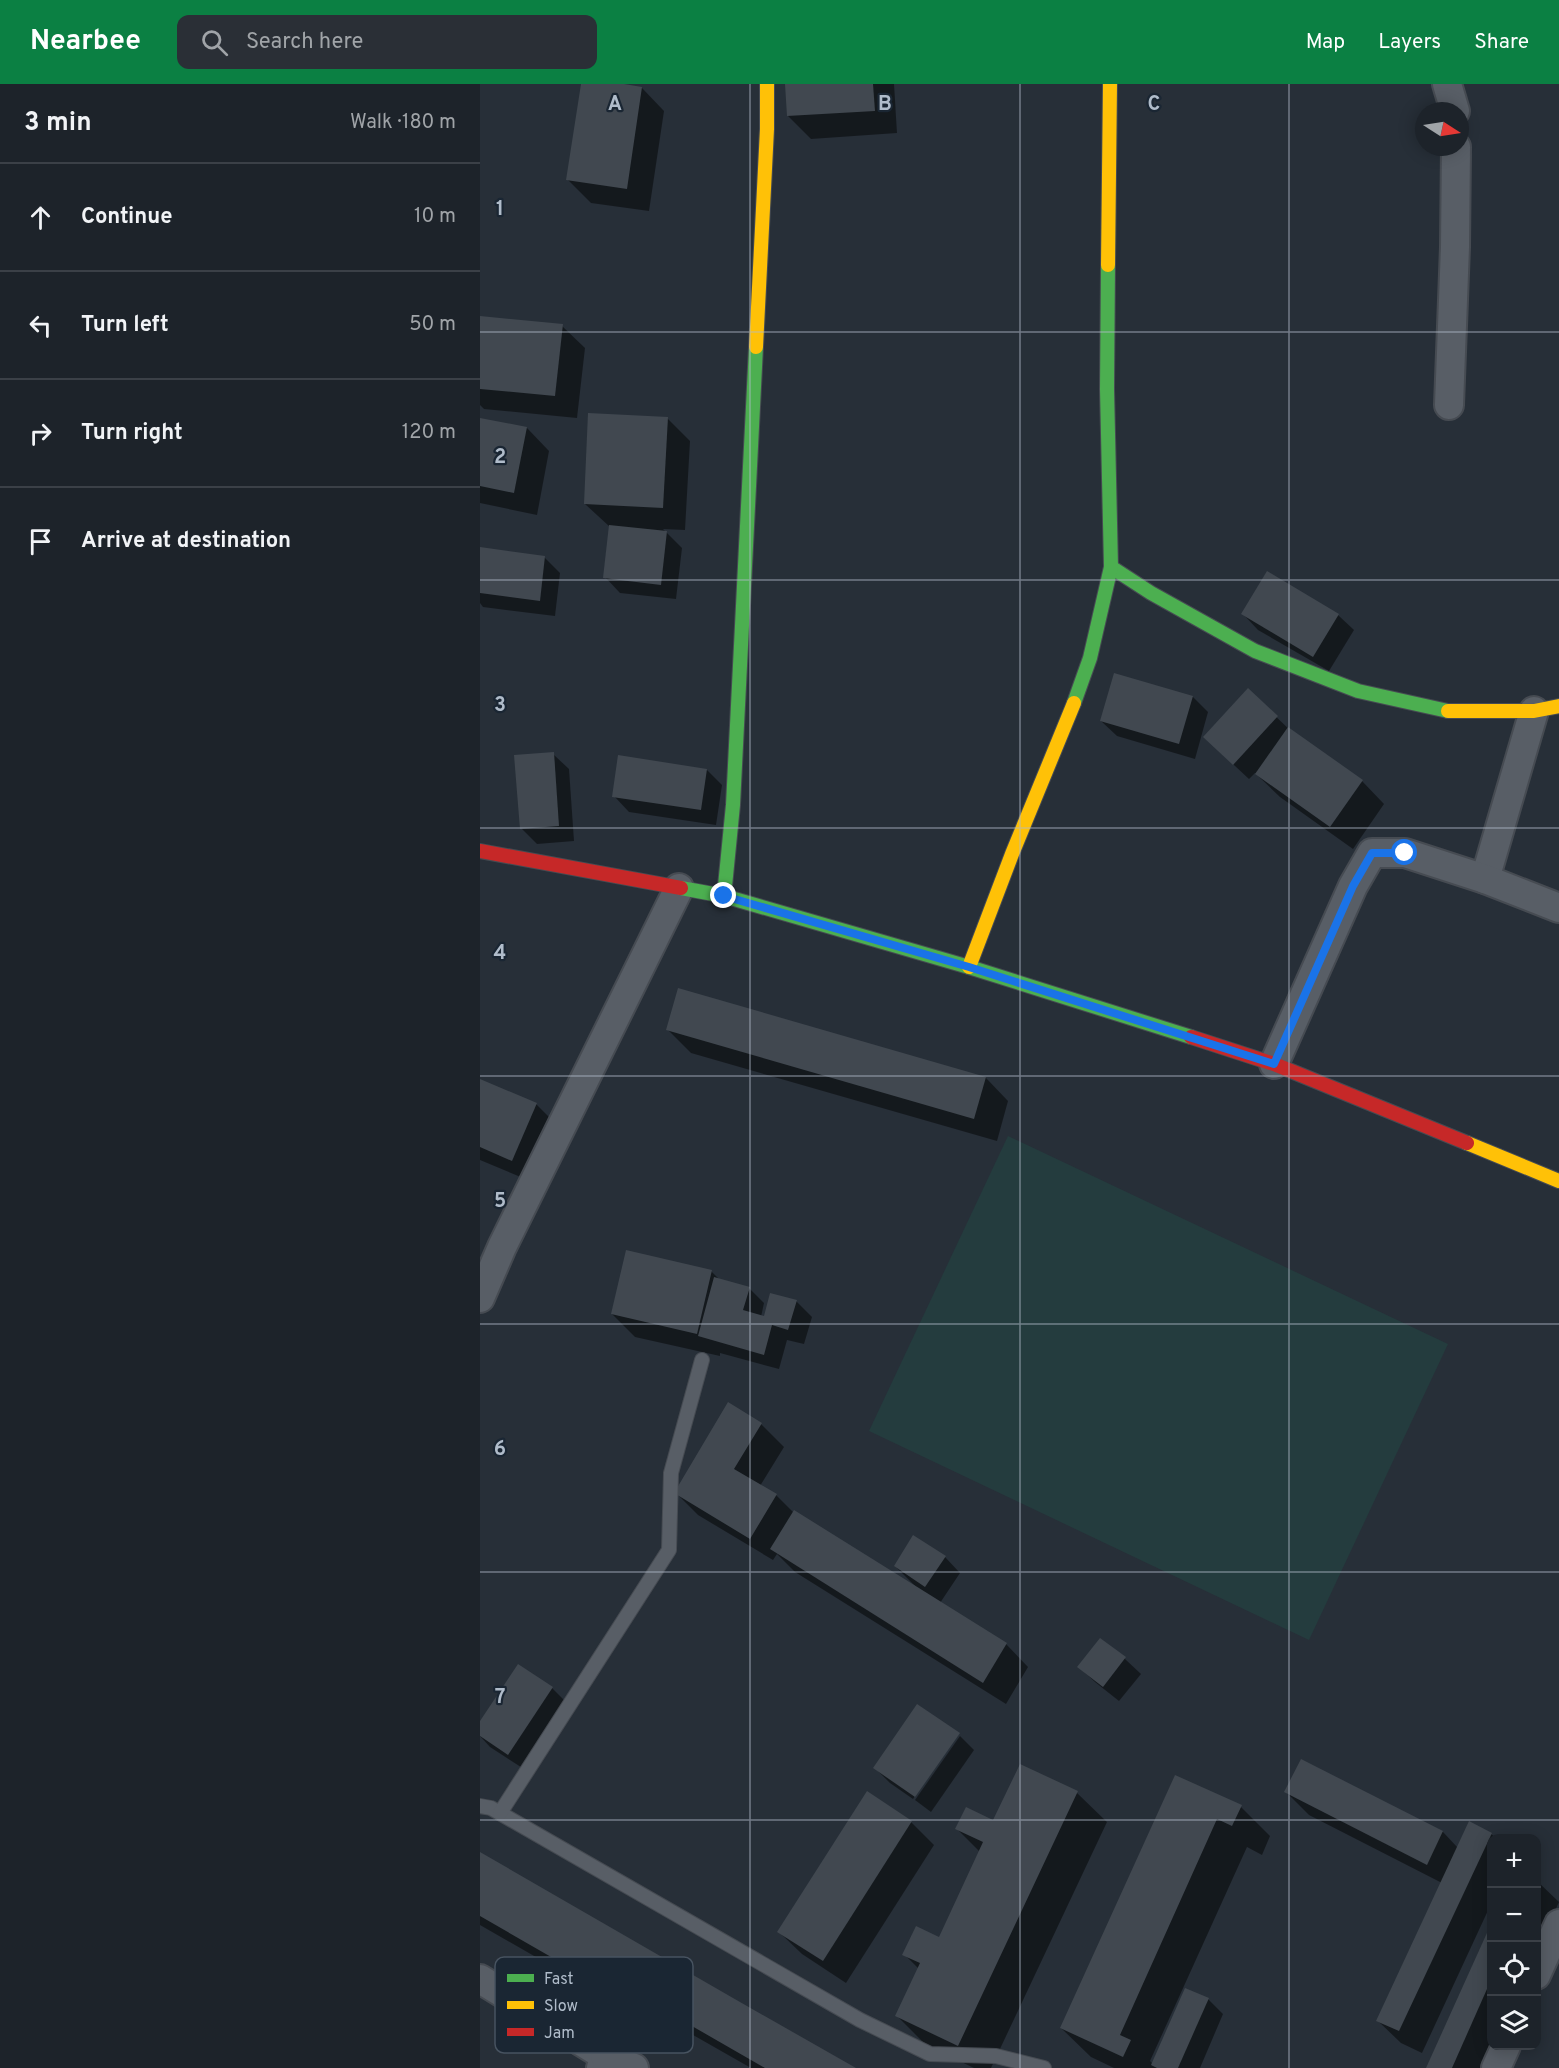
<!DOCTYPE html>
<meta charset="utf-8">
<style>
body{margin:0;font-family:Overpass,sans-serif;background:#2a2f36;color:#f1f3f6}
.controls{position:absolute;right:18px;bottom:18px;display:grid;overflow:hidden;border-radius:12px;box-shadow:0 3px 15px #0003}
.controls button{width:54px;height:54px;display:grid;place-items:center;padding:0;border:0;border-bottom:2px solid #3b4047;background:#1d232a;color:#f1f3f6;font:30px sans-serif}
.compass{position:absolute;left:935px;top:18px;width:54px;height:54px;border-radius:50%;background:#1d232a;box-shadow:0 3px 15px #0003;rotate:102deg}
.stop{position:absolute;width:18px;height:18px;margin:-14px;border:4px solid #1a73e8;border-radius:50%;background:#fff}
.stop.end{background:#1a73e8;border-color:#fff;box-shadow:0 2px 6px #0008}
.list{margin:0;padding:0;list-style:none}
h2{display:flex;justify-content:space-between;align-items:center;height:78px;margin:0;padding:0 24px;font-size:26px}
h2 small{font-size:20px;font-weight:400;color:#a0a4a8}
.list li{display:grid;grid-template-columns:39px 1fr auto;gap:18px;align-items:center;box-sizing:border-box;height:108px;padding:0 24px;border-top:2px solid #3b4047}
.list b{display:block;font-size:22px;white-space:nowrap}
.list em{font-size:20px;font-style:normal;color:#a0a4a8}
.icon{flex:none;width:33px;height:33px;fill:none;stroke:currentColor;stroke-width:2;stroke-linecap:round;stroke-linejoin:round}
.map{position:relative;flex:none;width:1079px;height:1984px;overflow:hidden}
header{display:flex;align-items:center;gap:36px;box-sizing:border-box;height:84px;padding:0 30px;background:#0b8043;color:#fff}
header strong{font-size:28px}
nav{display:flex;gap:33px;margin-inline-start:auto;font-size:21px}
.search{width:420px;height:54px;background:#2a2f36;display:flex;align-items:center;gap:15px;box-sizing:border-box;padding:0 21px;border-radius:12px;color:#a0a4a8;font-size:22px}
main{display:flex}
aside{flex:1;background:#1d232a}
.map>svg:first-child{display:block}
.green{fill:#243c3e}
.shadow{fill:#0007}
.building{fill:#414850}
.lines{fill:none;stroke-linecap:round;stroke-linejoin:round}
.lane-casing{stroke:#464b52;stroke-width:16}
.street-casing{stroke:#464b52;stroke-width:32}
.fast-casing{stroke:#464b52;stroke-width:16}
.slow-casing{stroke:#464b52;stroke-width:16}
.jam-casing{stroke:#464b52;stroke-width:16}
.lane{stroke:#585e66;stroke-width:14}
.street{stroke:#585e66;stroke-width:28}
.fast{stroke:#4caf50;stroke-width:14}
.slow{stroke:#ffc107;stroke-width:14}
.jam{stroke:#c62828;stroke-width:14}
.route{stroke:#1a73e8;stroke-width:8}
.grid{fill:none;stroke:#b0bcca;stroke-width:1.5;stroke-opacity:0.55}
.key{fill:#1a2633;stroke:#475360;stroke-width:1.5}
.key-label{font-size:16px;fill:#b0bcca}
.grid-label{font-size:20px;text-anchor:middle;font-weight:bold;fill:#b0bcca;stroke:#1a2633;stroke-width:4.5;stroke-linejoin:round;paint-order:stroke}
</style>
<header>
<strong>Nearbee</strong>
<div class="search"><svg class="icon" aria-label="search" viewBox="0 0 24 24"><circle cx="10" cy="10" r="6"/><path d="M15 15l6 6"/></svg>Search here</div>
<nav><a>Map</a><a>Layers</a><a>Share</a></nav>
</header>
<main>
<aside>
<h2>3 min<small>Walk · 180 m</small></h2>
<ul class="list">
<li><svg class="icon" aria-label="ahead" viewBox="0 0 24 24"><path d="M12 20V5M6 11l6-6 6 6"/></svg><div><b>Continue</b></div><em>10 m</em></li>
<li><svg class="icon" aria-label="left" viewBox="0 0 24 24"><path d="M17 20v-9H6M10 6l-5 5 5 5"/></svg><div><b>Turn left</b></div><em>50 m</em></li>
<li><svg class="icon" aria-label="right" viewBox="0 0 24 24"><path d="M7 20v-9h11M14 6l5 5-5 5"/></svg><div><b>Turn right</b></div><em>120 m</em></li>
<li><svg class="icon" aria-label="arrive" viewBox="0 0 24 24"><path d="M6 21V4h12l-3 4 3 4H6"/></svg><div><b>Arrive at destination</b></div></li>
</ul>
</aside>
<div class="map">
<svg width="1079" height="1984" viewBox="0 0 1079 1984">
<rect width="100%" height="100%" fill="#272f38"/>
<polygon class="green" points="528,1052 968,1260 829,1556 389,1347"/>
<g class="shadow">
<polygon points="103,0 135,0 162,4 184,27 169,127 111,119 88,96"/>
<polygon points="306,0 414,0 417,49 331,55 308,32"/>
<polygon points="0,233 82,242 105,264 97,334 4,325 0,321"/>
<polygon points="187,334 210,357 205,446 183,445 202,464 196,515 140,509 125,493 130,443 105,420"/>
<polygon points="0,335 47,344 69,367 57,431 0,419"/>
<polygon points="0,465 65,474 80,489 75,532 3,523 0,519"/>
<polygon points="763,530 858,531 874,546 849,587 778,546"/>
<polygon points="635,591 713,613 728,628 715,675 637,652 621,637"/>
<polygon points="768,606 812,648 882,697 904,720 873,765 800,713 775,689 769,695 740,668"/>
<polygon points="73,670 89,685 94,757 57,760 41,744"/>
<polygon points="227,686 242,701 236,741 149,728 134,712"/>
<polygon points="199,906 506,994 528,1017 517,1057 211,969 188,946"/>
<polygon points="0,997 56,1020 79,1043 55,1099 0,1076"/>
<polygon points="231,1187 240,1196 269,1204 284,1219 281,1233 285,1234 316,1217 332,1233 324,1260 307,1256 299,1285 240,1269 240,1272 155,1253 132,1230"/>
<polygon points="281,1340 304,1363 280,1402 296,1411 314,1429 436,1503 415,1482 465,1473 480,1489 460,1519 526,1560 548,1583 526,1620 315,1488 297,1470 293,1476 218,1431 196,1409"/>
<polygon points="621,1556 645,1575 661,1590 639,1617 615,1598 599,1583"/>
<polygon points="72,1604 87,1619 44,1685 10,1663 0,1652 0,1640"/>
<polygon points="437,1622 479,1651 476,1651 433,1715 410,1699 395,1684"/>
<polygon points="480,1652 494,1666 451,1728 435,1716"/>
<polygon points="822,1677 963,1748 978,1764 1011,1750 1016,1754 1011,1754 1011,1820 942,1969 921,1959 898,1937 962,1799 829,1731 806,1708"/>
<polygon points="540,1682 597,1709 627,1738 511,1984 494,1984 446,1961 417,1932 439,1885 424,1870 459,1855 500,1768 477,1745 514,1738"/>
<polygon points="695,1692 761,1723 790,1752 782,1771 767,1763 670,1977 673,1980 728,1915 743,1930 720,1984 634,1984 611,1973 581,1944"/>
<polygon points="431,1738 454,1761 366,1899 322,1870 299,1848"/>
<polygon points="0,1770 373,1984 271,1984 120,1898 115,1907 0,1841"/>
<polygon points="1056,1796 1079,1818 1056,1869"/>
<polygon points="1011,1843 1011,1962 1004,1984 948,1984"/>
</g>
<g class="building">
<polygon points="101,0 144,0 162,3 147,105 86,96"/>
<polygon points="305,0 393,0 395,27 307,32"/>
<polygon points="0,232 83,240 75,312 0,305"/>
<polygon points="108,329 188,333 183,424 104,420"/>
<polygon points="0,334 47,343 34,409 0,402"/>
<polygon points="129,441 187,447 181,501 123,494"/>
<polygon points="0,463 65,472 60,517 0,509"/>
<polygon points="787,487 859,530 833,573 761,530"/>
<polygon points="634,589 713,612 699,660 620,637"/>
<polygon points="768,604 798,632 753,681 723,653"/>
<polygon points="808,643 883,696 850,743 775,690"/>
<polygon points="74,668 79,742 40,745 34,671"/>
<polygon points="138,671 227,685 221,726 132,713"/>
<polygon points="198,904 506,993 494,1035 186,946"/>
<polygon points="0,995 57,1019 32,1077 0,1063"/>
<polygon points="146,1166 232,1186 217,1250 131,1230"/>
<polygon points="234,1193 270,1203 263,1226 284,1232 290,1209 317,1216 308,1246 292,1241 284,1271 218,1252"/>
<polygon points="248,1318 282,1339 254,1385 297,1410 270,1455 194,1409"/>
<polygon points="314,1426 527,1559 503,1599 290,1465"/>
<polygon points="433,1451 466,1472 445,1503 414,1482"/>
<polygon points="620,1554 646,1573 623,1603 597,1583"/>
<polygon points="38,1580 73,1603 28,1671 0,1652 0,1637"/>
<polygon points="437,1620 480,1649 435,1713 393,1684"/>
<polygon points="821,1675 963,1747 947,1781 804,1708"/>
<polygon points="540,1680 598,1707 478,1962 415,1932 440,1879 422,1871 436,1842 459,1853 503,1758 475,1745 486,1723 513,1736"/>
<polygon points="695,1691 762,1721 752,1742 737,1735 640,1951 651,1956 643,1973 580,1944"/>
<polygon points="387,1707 432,1737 343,1877 297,1848"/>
<polygon points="989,1737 1012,1749 919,1947 896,1937"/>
<polygon points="0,1768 253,1914 376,1984 285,1984 97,1876 92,1885 0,1832"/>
<polygon points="1011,1840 1011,1896 972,1984 946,1984"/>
<polygon points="705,1904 729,1914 698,1984 677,1984 671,1981"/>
</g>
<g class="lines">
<g class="lane-casing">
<g id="lane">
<polyline points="0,1722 11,1724 380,1936 450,1970 516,1972 564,1984"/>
<polyline points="20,1729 189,1466 191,1389 222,1276"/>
</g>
</g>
<g class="street-casing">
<g id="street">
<polyline points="967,0 975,27"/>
<polyline points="969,321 975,163 976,63"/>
<polyline points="1005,795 1054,627"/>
<polyline points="794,980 873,802 892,769 925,769 1005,795 1079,824"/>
<polyline points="0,1214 22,1163 199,804"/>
<polyline points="1056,1891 1079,1840"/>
<polyline points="0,1895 125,1972 121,1984"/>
<polyline points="125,1972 154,1984"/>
<polyline points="1016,1984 1026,1962"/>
</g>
</g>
<g class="fast-casing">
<g id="fast">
<polyline points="631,483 671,509 775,567 878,607 968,627"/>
<polyline points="594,619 610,574 631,483 627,305 628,181"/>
<polyline points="201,804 244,812 489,883 711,953"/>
<polyline points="244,812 253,721 276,263"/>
</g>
</g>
<g class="slow-casing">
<g id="slow">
<polyline points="628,181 630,0"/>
<polyline points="276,263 287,45 287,0"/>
<polyline points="968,627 1054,627 1079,622"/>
<polyline points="489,883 532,770 594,619"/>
<polyline points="987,1059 1079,1097"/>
</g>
</g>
<g class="jam-casing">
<g id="jam">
<polyline points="0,767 201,804"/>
<polyline points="711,953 794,980 987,1059"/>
</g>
</g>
<use href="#lane" class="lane"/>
<use href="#street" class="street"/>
<use href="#fast" class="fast"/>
<use href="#slow" class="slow"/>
<use href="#jam" class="jam"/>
</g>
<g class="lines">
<polyline class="route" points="244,812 489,883 794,980 873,802 892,769 925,769"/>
</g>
<path class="grid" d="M270,0V1984M540,0V1984M809,0V1984M0,248H1079M0,496H1079M0,744H1079M0,992H1079M0,1240H1079M0,1488H1079M0,1736H1079"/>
<rect x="15" y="1873" width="198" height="96" rx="9" class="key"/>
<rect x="27" y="1890" width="27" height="8" fill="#4caf50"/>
<rect x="27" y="1917" width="27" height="8" fill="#ffc107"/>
<rect x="27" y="1944" width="27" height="8" fill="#c62828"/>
<g class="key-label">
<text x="64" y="1900">Fast</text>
<text x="64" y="1927">Slow</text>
<text x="64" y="1954">Jam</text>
</g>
<g class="grid-label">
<text x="135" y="26">A</text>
<text x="405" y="26">B</text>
<text x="674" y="26">C</text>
<text x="20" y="131">1</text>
<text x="20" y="379">2</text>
<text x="20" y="627">3</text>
<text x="20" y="875">4</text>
<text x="20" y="1123">5</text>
<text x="20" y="1371">6</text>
<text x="20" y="1619">7</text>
</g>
</svg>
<div class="controls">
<button>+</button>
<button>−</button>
<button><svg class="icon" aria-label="locate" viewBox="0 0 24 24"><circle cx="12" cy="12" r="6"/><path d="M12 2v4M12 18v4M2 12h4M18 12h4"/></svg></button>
<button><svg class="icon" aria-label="layers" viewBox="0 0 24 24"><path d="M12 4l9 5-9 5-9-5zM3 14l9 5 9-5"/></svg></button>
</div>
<svg class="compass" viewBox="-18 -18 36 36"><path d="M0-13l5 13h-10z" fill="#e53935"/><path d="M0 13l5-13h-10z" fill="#a0a4a8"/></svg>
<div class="stop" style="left:925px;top:769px"></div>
<div class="stop end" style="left:244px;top:812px"></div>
</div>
</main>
